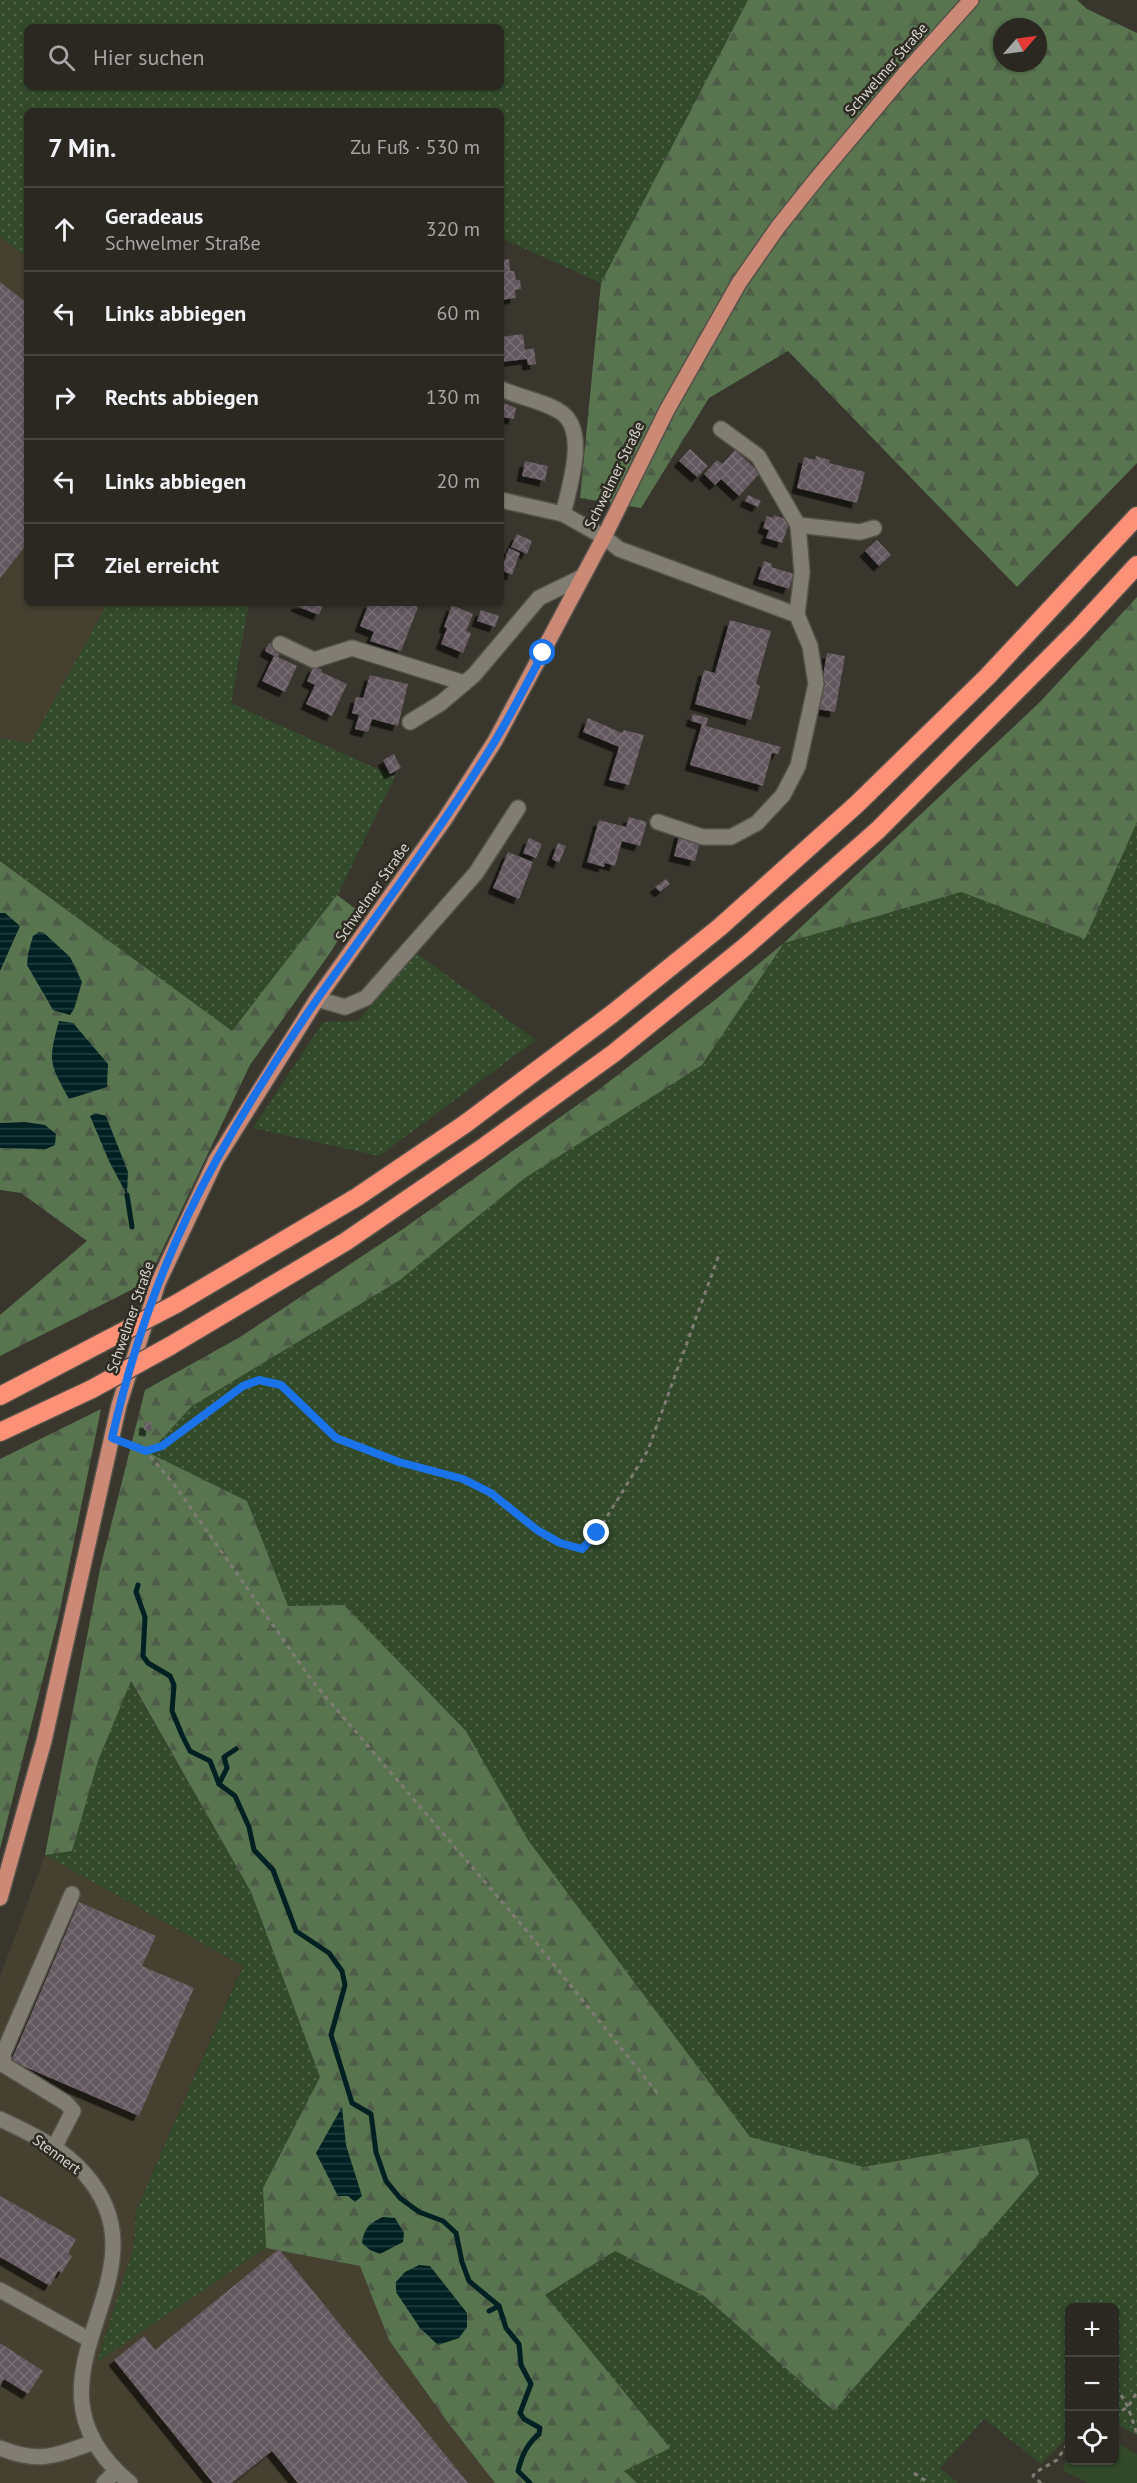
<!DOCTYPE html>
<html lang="de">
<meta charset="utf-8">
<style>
body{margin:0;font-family:"PT Sans",sans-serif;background:#37342f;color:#f1f3f6}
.controls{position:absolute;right:18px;bottom:18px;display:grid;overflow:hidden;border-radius:9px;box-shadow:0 2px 4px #0004}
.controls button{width:54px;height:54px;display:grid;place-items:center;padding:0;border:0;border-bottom:2px solid #474440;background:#2b2822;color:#f1f3f6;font:30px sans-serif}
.compass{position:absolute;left:993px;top:18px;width:54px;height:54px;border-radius:50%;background:#2b2822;box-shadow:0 2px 4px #0004;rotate:62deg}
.stop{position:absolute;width:18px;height:18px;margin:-14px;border:4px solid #1a73e8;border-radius:50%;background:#fff}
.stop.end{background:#1a73e8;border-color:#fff;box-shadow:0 2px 6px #0008}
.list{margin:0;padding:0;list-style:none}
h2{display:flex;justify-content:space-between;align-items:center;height:78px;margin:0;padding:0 24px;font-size:26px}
h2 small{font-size:20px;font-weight:400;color:#a6a6a5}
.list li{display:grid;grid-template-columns:39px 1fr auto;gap:18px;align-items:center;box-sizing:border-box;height:84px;padding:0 24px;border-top:2px solid #474440}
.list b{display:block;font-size:22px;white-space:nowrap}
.list p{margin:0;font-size:20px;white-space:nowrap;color:#a6a6a5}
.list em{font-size:20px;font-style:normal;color:#a6a6a5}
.icon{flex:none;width:33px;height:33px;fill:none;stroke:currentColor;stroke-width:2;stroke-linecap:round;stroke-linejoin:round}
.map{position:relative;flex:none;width:1137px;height:2483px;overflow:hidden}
.search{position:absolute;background:#2b2822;box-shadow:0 2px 4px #0004;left:24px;top:24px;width:480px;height:66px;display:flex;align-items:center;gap:15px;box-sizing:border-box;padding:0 21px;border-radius:9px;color:#a6a6a5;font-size:22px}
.panel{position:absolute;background:#2b2822;box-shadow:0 2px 4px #0004;left:24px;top:108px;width:480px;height:498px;border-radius:9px}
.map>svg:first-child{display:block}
.built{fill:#454030}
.grass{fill:url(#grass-dots);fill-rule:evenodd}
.forest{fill:url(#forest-firs);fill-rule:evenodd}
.park{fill:#324a2a}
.water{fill:url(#water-rules)}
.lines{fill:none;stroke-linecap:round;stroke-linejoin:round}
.stream{stroke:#002022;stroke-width:5}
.building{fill:url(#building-cross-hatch);filter:url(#shadow)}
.minor-casing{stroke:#545249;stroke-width:18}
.major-casing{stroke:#545249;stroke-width:18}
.highway-casing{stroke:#545249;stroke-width:21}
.path{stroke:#7f7c74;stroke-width:3;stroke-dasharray:4.5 4.5;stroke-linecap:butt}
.minor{stroke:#817d72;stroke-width:15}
.major{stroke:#cb8976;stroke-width:15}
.highway{stroke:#fc9178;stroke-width:18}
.highway-bridge-casing{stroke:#545249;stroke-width:21;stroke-linecap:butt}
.highway-bridge{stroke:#fc9178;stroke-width:18}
.route{stroke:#1a73e8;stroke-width:8}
.labels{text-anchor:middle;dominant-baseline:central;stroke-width:5;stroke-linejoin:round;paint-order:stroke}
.street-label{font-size:15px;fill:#d8d6d0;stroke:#2f2c23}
</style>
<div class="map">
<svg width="1137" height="2483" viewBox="0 0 1137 2483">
<defs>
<pattern id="grass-dots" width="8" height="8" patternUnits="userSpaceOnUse" patternTransform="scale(1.5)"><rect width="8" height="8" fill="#324a2a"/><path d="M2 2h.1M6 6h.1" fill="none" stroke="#4f6348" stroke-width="1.8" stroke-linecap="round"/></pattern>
<pattern id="forest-firs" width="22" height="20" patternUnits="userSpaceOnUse" patternTransform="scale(1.5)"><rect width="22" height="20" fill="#58754f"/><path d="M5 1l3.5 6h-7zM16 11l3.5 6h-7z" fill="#4e5d47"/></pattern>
<pattern id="water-rules" width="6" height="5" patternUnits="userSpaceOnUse" patternTransform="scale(1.5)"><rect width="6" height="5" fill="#002022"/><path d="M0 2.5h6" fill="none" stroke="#244041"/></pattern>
<pattern id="building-cross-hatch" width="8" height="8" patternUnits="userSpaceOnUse" patternTransform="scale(1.5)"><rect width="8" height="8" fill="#63585e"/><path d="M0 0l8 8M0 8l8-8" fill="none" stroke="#796f74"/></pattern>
<filter id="shadow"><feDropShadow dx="-5.5" dy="5.5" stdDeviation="0" flood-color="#0009"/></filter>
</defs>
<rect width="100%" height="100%" fill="#39362d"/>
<g class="built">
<polygon points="0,236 27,258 27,603 108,603 30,745 0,738"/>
<polygon points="45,1855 243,1965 136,2211 134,2247 97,2361 266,2248 360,2266 389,2340 449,2424 495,2483 0,2483 0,1977"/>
</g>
<g class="grass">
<path d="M0,0H748L601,283L501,238V111H27V258L0,236ZM27,27H501V87H27Z"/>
<polygon points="108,603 249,603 231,703 395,777 337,896 232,1032 0,860 0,738 30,744"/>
<polygon points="1137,822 1137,2435 1115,2424 1114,2308 1070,2308 1069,2436 1041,2464 984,2419 940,2468 958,2483 637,2483 623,2471 670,2448 544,2296 615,2251 704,2296 834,2410 1028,2138 863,2167 750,2137 528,1840 466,1731 344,1605 288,1606 247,1501 149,1454 177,1418 192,1406 400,1280 525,1178 702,1065 784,943 961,892 1085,939"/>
<polygon points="415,952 536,1040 379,1156 253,1128 323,1022 358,1021"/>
<polygon points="130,1681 251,1892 320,2077 263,2188 266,2248 97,2362 134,2247 136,2211 243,1966 45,1855 72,1850 98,1761"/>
</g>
<g class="forest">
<path d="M748,0H1077L1087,9L1137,33V463L1017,587L788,351L709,398L641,508L580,498L601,283ZM1002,27H1038V63H1002Z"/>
<polygon points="1137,597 1137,822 1085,939 961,892 784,943 702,1065 525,1178 400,1280 192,1406 149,1453 247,1501 288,1606 344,1605 466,1731 528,1840 750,2137 863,2167 1028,2138 1039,2174 834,2411 704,2296 615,2251 545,2295 670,2448 624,2471 637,2483 495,2483 449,2424 389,2340 360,2266 266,2248 263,2188 320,2077 251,1892 131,1681 98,1761 72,1851 45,1855 100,1569 145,1390 240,1337 403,1229 597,1091 716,999 784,943 1040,702"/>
<polygon points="0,861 232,1031 337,895 357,910 330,953 250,1065 147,1282 0,1356 0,1315 87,1241 21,1193 0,1190"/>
<polygon points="101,1409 59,1615 0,1849 0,1459"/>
</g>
<polygon class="park" points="1115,2442 1137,2454 1137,2483 1088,2483 1064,2471 1064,2464 1069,2458 1070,2460 1114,2460"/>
<g class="water">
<polygon points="0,913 5,913 20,926 0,971"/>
<polygon points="39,932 44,933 70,957 82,982 74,1009 70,1015 53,1010 27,965 28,954 33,936"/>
<path d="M59,1021L73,1023L108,1064L107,1087L69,1099C49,1062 48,1062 59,1021Z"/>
<polygon points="96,1113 106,1116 128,1172 127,1195 109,1161 90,1116"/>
<polygon points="25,1122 45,1125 56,1134 55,1145 46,1149 0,1148 0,1123"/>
<polygon points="342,2107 346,2145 361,2193 362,2196 355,2202 348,2196 338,2196 316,2153"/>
<path d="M383,2217L395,2218L404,2233L403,2242L380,2254L370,2250L362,2243C364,2228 370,2223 383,2217Z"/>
<polygon points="419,2265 430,2266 467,2313 467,2327 459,2338 438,2345 420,2328 396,2292 396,2282 405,2272"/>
</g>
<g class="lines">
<g class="stream">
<polyline points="127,1195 132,1227"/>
<path d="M138,1585L136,1592L145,1617L143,1656L148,1663L170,1676L174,1685L172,1711L182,1735L190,1751L210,1761L219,1784L235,1796L249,1827L254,1850L273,1870L296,1931L329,1953L342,1971L345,1985L331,2035L352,2103L371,2114L376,2152L386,2181L400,2198L419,2212L443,2221L456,2233L462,2262L469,2281L499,2306L506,2328L519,2344L521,2365L531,2384L520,2413L524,2419L540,2428L539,2434C527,2444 522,2455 518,2471L530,2483"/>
<polyline points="219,1784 227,1768 224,1757 236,1749"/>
<polyline points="489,2311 499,2306"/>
</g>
</g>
<g class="building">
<polygon points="509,259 510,271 514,271 516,280 520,280 521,289 515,290 516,298 501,300 501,260"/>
<polygon points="0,282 27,303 27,544 0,578"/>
<polygon points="523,334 525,350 534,348 536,364 528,365 527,359 501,362 501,337"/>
<polygon points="501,402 516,408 514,419 501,417"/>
<polygon points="690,449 708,466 697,477 679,461"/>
<polygon points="735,450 760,473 739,496 721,479 715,485 704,474 717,460 722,464"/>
<polygon points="816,456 830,460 829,463 865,472 857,503 797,488 804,457 815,460"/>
<polygon points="525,461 548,466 545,481 522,476"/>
<polygon points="748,495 761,501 758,507 745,501"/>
<polygon points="774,515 790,521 782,543 766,538 769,530 763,528 767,516 773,518"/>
<polygon points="517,534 532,541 527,554 511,547"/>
<polygon points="877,540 891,555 879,566 865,551"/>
<polygon points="509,548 520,553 512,575 501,570"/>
<polygon points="764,561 772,564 771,567 794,574 789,589 758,579"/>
<polygon points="298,603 324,603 319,615 296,606"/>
<polygon points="369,603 408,603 418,607 401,651 370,641 374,632 360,626"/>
<polygon points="452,605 473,614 466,631 471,633 463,653 441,644 447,628 444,627"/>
<polygon points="481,610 499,616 495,627 477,621"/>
<polygon points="730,620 771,631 756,684 760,686 751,720 695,704 704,670 715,673"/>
<polygon points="269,643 282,649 278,657 297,666 285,692 262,681 274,656 265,651"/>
<polygon points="827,653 845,656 835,712 817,709"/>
<polygon points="314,666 322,670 321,672 347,684 332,716 306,704 315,685 307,681"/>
<polygon points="370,675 408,684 398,726 372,719 368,732 355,729 359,715 352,713 356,697 363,698"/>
<polygon points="693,714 708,718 706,726 781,747 778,754 772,753 763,786 690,765 702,724 691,721"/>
<polygon points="588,718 622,733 624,730 644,735 629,785 609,780 619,747 583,732"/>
<polygon points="394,754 401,768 390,774 383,760"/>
<polygon points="629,817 647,822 640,846 622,841 615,866 605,863 604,867 587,862 599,820 626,827"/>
<polygon points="680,832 701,837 695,861 674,856"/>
<polygon points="529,838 542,844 536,858 523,853"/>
<polygon points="558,843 566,846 559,863 552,859"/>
<polygon points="508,852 533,862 519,899 493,888"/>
<polygon points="666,879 670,884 660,892 655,887"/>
<polygon points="145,1422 152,1423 151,1431 144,1430"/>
<polygon points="79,1902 156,1936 142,1966 194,1988 139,2116 11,2061"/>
<polygon points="0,2196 76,2239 68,2254 72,2256 62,2273 58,2271 50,2286 0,2257"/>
<polygon points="279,2249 468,2483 298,2483 272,2451 232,2483 213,2483 114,2360 144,2336 155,2350"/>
<polygon points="0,2343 43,2371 28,2394 4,2379 0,2386"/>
</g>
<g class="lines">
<g class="minor-casing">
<g id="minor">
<path d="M501,389C519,397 547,402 562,413C588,432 569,488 563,514"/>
<polyline points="721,429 758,456 798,525"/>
<polyline points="501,500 563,514 604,537 619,549 797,615 810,646 816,684 798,766 783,795 757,823 731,837 703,837 658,822"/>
<polyline points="797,615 802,572 798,525 860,532 874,528"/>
<polyline points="280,644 314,660 352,648 464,683"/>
<polyline points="410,722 441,703 474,675 539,598 582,577"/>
<polyline points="317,999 345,1007 366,998 476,873 518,808"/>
<path d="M0,2119C29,2133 63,2148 84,2173C178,2277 2,2377 130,2483"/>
<polyline points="54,2148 73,2111 66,2103 4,2065 3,2054 72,1894"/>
<polyline points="0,2290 90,2340"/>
<path d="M0,2448C40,2464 55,2456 94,2442"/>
<polyline points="104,2483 116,2471"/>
</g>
</g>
<g class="major-casing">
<polyline id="major" points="0,1898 44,1741 119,1405 158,1283 216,1160 317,999 445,819 495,741 604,537 667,410 739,283 778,227 818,177 907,71 971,0"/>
</g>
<g class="highway-casing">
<g id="highway">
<polyline points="176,1304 357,1197 465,1124 612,1014 720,927 857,804 987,677 1137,516"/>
<polyline points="170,1346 345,1242 481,1149 614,1053 746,946 878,830 1078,629 1137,565"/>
<polyline points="0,1396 101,1343"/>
<polyline points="0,1432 92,1389"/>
</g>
</g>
<g class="path">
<polyline points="127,1444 146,1451 176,1487 313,1682 521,1924 659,2095"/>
<polyline points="146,1451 162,1446 243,1386 259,1379 281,1385 336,1438 399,1462 463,1479 491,1493 537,1530 560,1543 582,1549 597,1533 648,1450 720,1252"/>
<polyline points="1121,2395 1128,2407 1137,2434"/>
<polyline points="1114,2415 1128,2407 1137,2392"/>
<polyline points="914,2473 929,2483"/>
<polyline points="1041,2483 1033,2476 1036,2472 1057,2460 1070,2440"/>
</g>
<use href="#minor" class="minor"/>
<use href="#major" class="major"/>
<use href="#highway" class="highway"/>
<g class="highway-bridge-casing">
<g id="highway-bridge">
<polyline points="101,1343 176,1304"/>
<polyline points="92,1389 170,1346"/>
</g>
</g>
<use href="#highway-bridge" class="highway-bridge"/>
</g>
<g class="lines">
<path class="route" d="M543,653C527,683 512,713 495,741C441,830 378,913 318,998C282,1050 248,1104 217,1159C168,1246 134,1341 112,1438L146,1451L162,1446L243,1386L259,1380L281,1385L336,1438L399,1462L463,1479L491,1493L537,1530L560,1543L582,1549L597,1533"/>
</g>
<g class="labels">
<g class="street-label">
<text transform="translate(886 69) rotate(-49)">Schwelmer Straße</text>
<text transform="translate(614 475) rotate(-64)">Schwelmer Straße</text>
<text transform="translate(372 892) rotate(-55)">Schwelmer Straße</text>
<text transform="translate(130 1317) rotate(-71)">Schwelmer Straße</text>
<text transform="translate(57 2154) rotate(36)">Stennert</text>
</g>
</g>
</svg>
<div class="controls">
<button>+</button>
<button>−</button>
<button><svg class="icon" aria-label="locate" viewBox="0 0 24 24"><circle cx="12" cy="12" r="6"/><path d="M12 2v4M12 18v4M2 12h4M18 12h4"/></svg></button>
</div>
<svg class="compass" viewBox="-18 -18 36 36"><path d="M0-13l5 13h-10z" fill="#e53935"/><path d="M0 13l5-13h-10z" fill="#a6a6a5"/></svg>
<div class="stop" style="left:543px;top:653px"></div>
<div class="stop end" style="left:597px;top:1533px"></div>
<div class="search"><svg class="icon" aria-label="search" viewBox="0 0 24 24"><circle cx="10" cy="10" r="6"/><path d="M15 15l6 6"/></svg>Hier suchen</div>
<section class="panel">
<h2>7 Min.<small>Zu Fuß · 530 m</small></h2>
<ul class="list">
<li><svg class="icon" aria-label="ahead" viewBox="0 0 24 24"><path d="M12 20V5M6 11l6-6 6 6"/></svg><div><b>Geradeaus</b><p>Schwelmer Straße</p></div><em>320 m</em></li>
<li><svg class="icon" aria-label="left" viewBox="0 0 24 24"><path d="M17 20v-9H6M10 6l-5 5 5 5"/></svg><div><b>Links abbiegen</b></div><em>60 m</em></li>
<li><svg class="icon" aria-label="right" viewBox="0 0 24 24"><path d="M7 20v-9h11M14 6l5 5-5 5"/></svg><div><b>Rechts abbiegen</b></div><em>130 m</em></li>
<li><svg class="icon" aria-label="left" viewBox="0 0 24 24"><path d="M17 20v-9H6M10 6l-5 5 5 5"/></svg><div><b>Links abbiegen</b></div><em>20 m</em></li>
<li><svg class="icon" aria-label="arrive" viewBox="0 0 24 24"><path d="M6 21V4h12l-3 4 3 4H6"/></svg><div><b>Ziel erreicht</b></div></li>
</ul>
</section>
</div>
